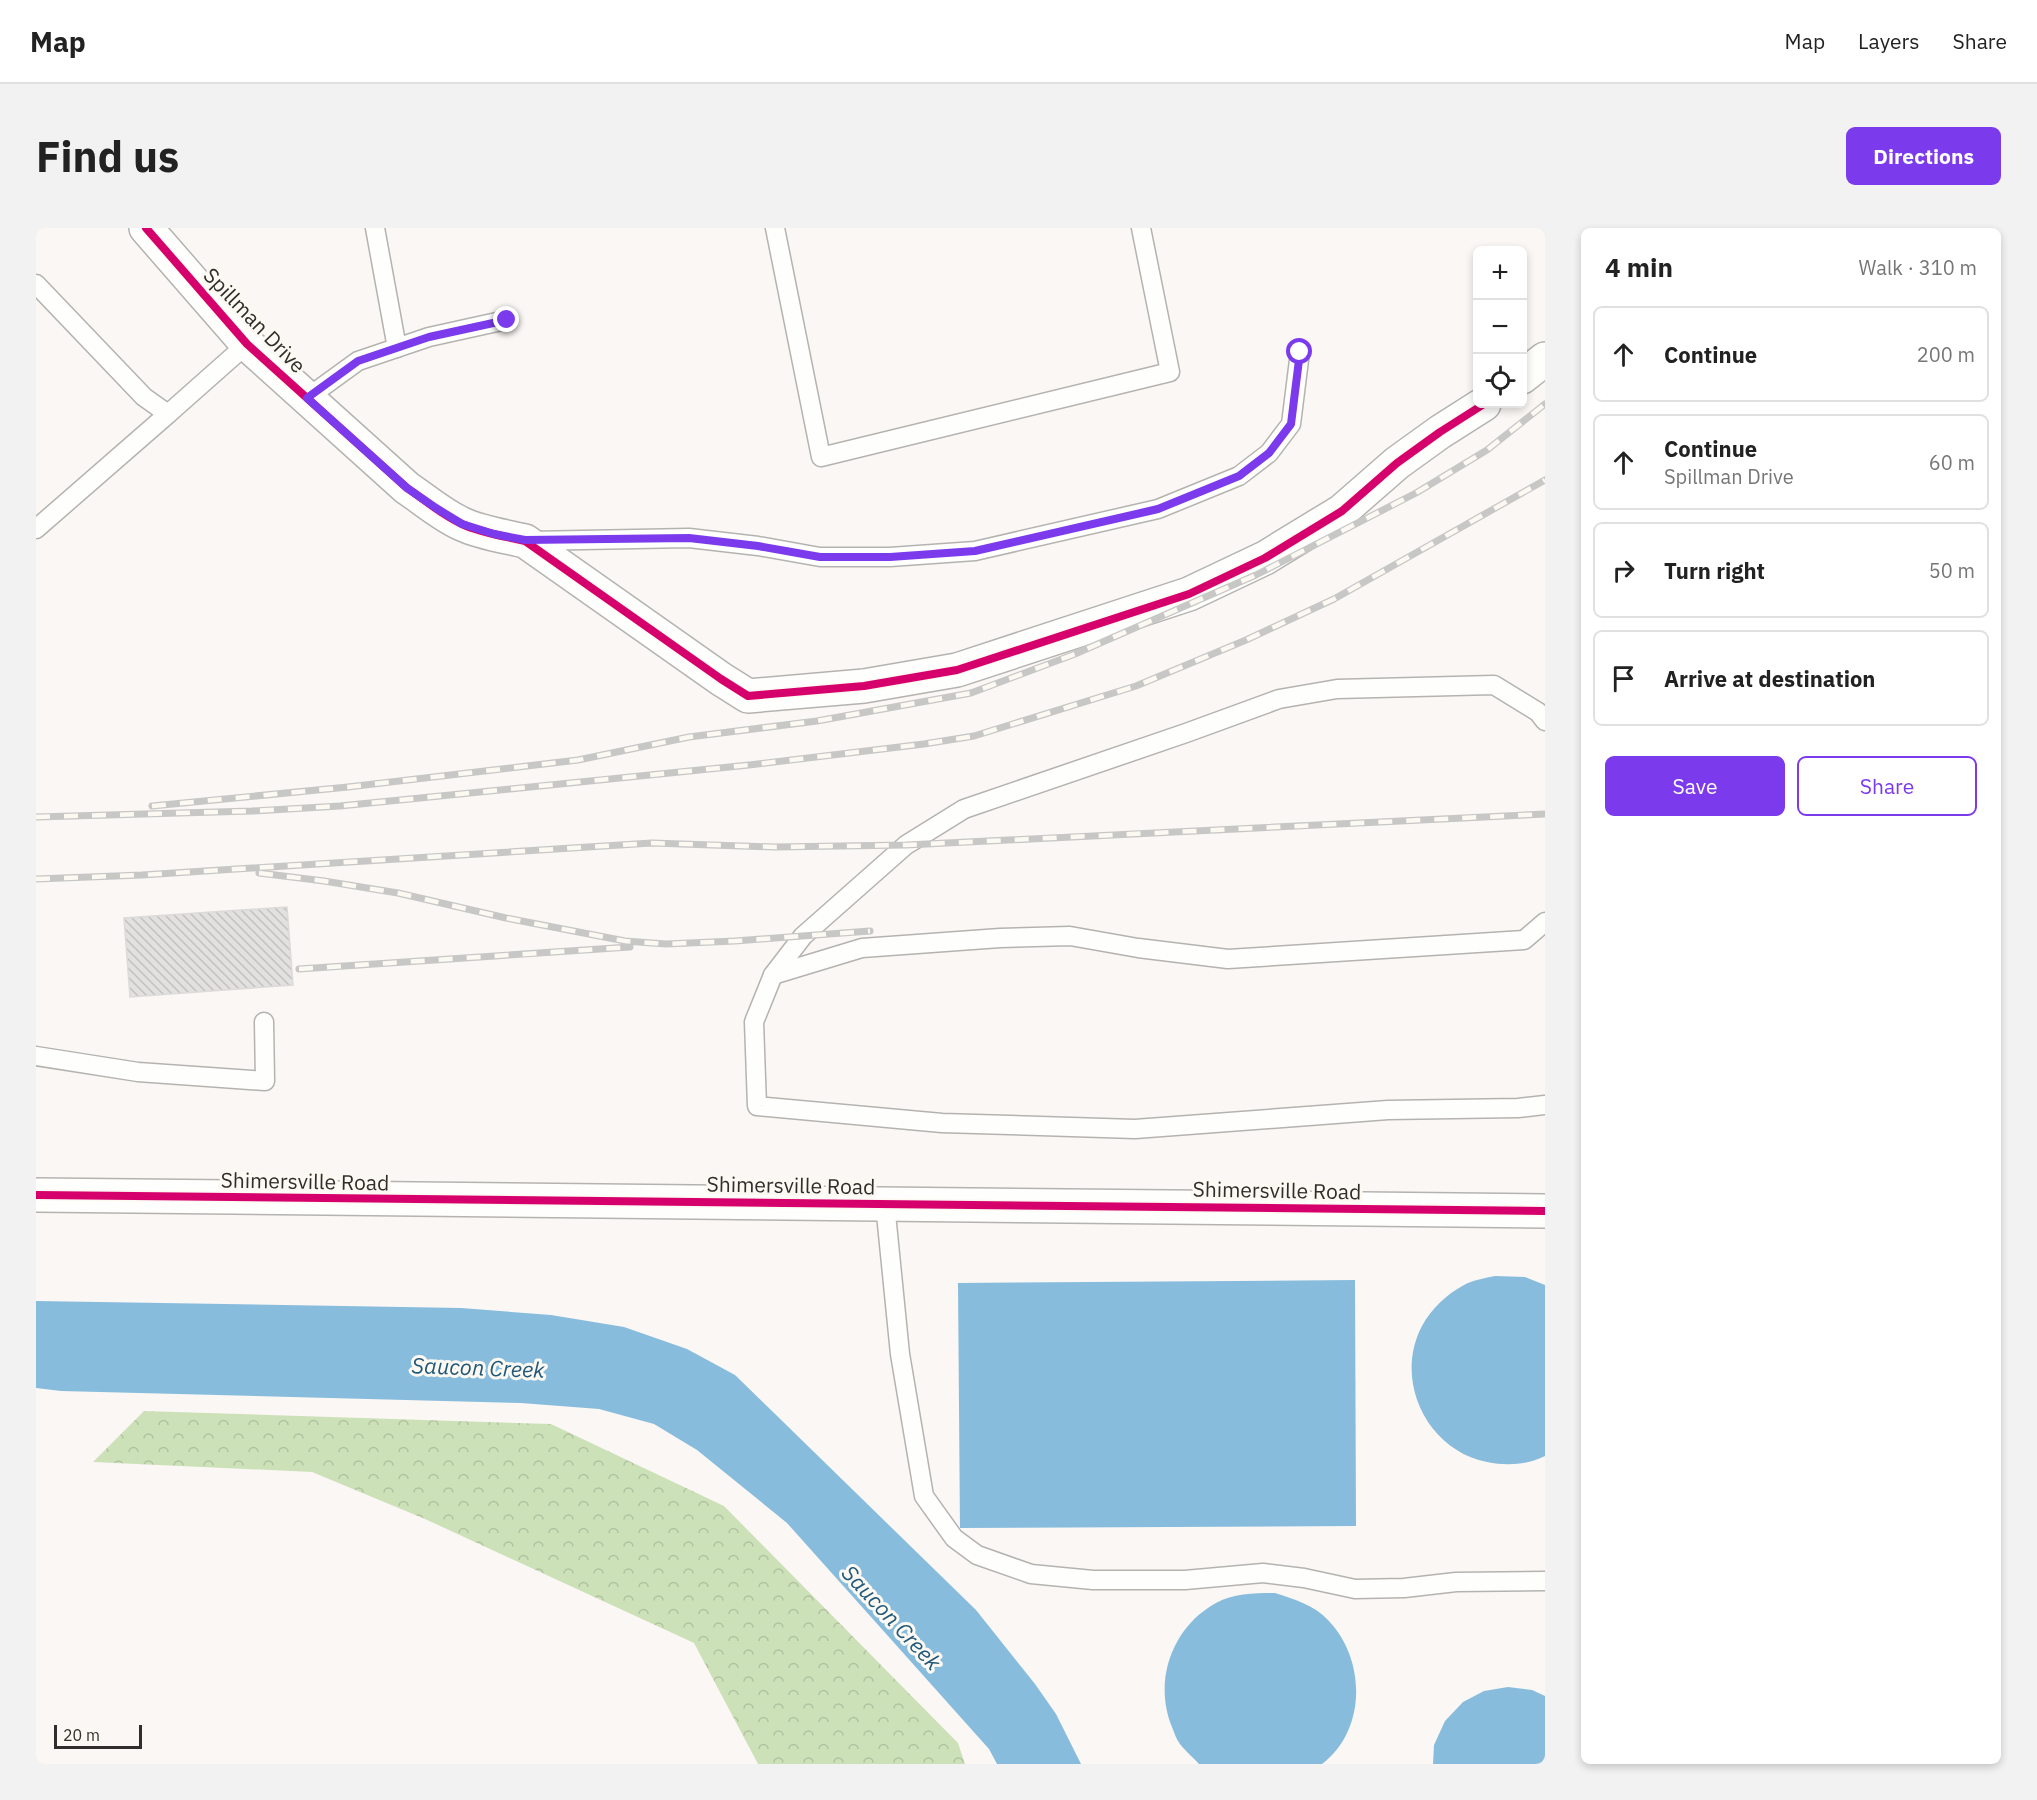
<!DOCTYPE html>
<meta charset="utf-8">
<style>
body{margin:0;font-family:"IBM Plex Sans",sans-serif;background:#f2f2f2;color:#222}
.controls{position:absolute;right:18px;top:18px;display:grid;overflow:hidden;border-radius:9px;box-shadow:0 3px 9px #0003}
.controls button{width:54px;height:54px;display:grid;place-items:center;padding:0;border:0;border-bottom:2px solid #e0e0e0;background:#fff;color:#222;font:30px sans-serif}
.scale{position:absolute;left:18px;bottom:15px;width:88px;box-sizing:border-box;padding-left:6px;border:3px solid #302e2c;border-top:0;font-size:16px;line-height:21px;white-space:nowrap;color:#302e2c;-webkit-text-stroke:4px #fcf8f2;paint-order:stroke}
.stop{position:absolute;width:18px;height:18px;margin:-14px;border:4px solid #7c3aed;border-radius:50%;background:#fff}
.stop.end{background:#7c3aed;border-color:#fff;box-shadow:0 2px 6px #0008}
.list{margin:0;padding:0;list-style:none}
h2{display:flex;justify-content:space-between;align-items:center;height:78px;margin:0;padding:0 24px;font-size:26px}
h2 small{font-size:20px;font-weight:400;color:#767676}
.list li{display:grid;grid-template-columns:39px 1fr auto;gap:18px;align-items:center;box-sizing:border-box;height:96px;margin:0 12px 12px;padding:0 12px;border:2px solid #e0e0e0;border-radius:9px}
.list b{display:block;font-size:22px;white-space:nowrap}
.list p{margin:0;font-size:20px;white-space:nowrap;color:#767676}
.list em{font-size:20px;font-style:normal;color:#767676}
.actions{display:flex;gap:12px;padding:18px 24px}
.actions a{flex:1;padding:14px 0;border:2px solid #7c3aed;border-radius:9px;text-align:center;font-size:21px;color:#7c3aed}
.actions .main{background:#7c3aed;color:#fff}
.icon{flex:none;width:33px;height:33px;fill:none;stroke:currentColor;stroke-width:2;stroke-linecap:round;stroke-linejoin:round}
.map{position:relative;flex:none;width:1509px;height:1536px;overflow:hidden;border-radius:9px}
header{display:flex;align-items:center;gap:36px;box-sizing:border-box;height:84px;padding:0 30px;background:#fff;border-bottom:2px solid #e0e0e0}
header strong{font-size:28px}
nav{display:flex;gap:33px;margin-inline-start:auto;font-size:21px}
.intro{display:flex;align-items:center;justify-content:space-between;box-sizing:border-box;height:144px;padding:0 36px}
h1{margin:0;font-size:42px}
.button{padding:15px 27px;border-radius:9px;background:#7c3aed;color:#fff;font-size:21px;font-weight:700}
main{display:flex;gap:36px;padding:0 36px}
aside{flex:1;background:#fff;border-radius:9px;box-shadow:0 3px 9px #0003}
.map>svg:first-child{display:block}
.forest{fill:url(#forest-crowns)}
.water{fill:#88bcdd}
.building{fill:url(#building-back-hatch);stroke:#dddada;stroke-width:1.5}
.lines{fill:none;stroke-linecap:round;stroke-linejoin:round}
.service-casing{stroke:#b5b3b0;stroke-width:21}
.minor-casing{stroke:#b5b3b0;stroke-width:36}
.tertiary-casing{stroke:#b5b3b0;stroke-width:36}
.service{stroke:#fefefd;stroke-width:18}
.minor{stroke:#fefefd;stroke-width:33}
.tertiary{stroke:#fefefd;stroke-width:33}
.rail-casing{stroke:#c7c7c6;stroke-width:7}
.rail{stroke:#fcf8f2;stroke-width:4.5;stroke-dasharray:14;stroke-linecap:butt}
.cycleway-casing{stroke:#fcf8f2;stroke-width:11}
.cycleway{stroke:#d6006c;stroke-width:8}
.route{stroke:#7c3aed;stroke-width:8}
.labels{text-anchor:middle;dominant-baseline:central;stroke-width:6;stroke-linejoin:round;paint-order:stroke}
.street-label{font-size:21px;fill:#302e2c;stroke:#fcf8f2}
.water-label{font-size:22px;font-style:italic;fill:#21597b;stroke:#fcf8f2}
</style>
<header>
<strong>Map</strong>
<nav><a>Map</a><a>Layers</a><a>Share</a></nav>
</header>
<div class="intro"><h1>Find us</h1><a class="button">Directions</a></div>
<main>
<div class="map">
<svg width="1509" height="1536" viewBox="0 0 1509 1536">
<defs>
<pattern id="forest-crowns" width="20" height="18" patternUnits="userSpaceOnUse" patternTransform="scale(1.5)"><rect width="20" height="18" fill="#cde1b9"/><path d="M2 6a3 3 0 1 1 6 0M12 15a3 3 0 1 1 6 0" fill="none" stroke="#b0c19f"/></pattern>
<pattern id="building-back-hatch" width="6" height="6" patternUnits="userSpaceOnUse" patternTransform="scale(1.5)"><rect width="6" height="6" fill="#e3e0e0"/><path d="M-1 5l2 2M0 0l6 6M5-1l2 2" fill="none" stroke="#c3c0c0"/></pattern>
</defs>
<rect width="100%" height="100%" fill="#faf7f4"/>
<polygon class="forest" points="108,1183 515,1196 688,1278 922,1515 929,1536 722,1536 658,1415 389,1291 276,1244 57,1234"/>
<g class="water">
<path d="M1459,1048L1489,1049L1509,1057V1228C1491,1237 1471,1238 1451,1234C1392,1223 1357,1153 1386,1098C1395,1081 1411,1066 1428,1057C1437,1052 1449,1050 1459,1048Z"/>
<polygon points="1319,1052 1320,1298 924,1300 922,1055"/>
<polygon points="0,1073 425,1080 515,1087 588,1099 651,1121 699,1147 940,1382 999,1456 1020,1486 1045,1536 961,1536 953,1521 751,1295 661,1222 618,1196 563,1181 485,1175 25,1163 0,1160"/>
<path d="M1239,1365C1258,1371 1278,1377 1292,1392C1330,1431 1331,1502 1286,1536H1163C1157,1529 1149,1523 1144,1516C1140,1511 1138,1504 1136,1499C1117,1453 1136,1399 1180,1375C1198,1365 1219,1365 1239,1365Z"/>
<polygon points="1472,1459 1496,1462 1509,1468 1509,1536 1397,1536 1398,1517 1409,1493 1427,1474 1448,1463"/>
</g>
<polygon class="building" points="251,679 257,757 94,769 88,690"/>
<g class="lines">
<g class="service-casing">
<g id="service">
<polyline points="339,0 361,120"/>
<polyline points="739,0 785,229 1134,144 1105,0"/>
<polyline points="0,56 108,169 132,186 211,116"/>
<polyline points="271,170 322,133 393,109 470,92"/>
<polyline points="0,301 132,186"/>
<polyline points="494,313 653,310 722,318 784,329 854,329 939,323 1122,281 1203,248 1233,225 1255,196 1264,124"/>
<polyline points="1509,493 1502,484 1458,457 1301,461 1243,471 1150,505 928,581 870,617 767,708 737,747 718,794 721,878 906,895 1099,901 1352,882 1482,880 1509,877"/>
<polyline points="737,747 826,720 964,710 1034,708 1102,720 1192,731 1488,712 1509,694"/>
<polyline points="0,828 102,844 229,853 228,794"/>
<polyline points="849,976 864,1126 888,1268 918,1310 941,1327 995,1346 1057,1352 1149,1352 1227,1345 1268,1350 1319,1361 1368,1360 1420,1354 1509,1353"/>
</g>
</g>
<g class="minor-casing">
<g id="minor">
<path d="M110,0L211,116L371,260C389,272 406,287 426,296C445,305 468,308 489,313L685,451L712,468L828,458L921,442L1153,366L1229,330L1306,283L1361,235L1404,204L1448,176"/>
<polyline points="1486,149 1509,131"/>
</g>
</g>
<g class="tertiary-casing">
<polyline id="tertiary" points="0,967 1509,983"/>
</g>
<use href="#service" class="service"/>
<use href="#minor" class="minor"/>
<use href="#tertiary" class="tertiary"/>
<g class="rail-casing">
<g id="rail">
<polyline points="116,578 312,559 542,532 653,509 781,493 935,465 1039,426 1220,347 1380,265 1451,222 1509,176"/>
<polyline points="0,589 216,583 304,578 713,537 888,516 938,508 1100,458 1210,412 1298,371 1509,252"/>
<polyline points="223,645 288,653 362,665 470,690 589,713 630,716 699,713 834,703"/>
<polyline points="0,651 106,647 616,615 739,619 870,617 1509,586"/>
<polyline points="263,741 594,719"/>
</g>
</g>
<use href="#rail" class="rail"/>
<g class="cycleway-casing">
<g id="cycleway">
<path d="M110,0L211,116L371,260C389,272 406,287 426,296C445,305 468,308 489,313L685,451L712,468L828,458L921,442L1153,366L1229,330L1306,283L1361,235L1404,204L1448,176"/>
<polyline points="0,967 1509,983"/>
</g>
</g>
<use href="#cycleway" class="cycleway"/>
</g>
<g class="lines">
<polyline class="route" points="471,92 393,109 322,133 271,170 371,260 400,280 426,296 458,306 489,312 653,310 722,318 784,329 854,329 939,323 1122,281 1203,248 1233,225 1255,196 1264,124"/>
</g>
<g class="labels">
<g class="street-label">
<text transform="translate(219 92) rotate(46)">Spillman Drive</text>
<text transform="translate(269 953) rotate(1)">Shimersville Road</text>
<text transform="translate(755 957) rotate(1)">Shimersville Road</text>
<text transform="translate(1241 962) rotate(1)">Shimersville Road</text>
</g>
<g class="water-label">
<text transform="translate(442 1139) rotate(2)">Saucon Creek</text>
<text transform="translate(856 1389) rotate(47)">Saucon Creek</text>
</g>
</g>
</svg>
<div class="controls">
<button>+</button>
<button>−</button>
<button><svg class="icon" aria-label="locate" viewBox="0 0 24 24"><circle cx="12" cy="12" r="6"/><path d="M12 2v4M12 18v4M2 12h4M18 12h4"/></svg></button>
</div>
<div class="scale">20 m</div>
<div class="stop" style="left:1264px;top:124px"></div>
<div class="stop end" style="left:471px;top:92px"></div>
</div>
<aside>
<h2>4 min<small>Walk · 310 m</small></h2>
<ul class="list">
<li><svg class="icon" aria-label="ahead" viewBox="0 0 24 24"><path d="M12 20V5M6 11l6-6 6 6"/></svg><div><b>Continue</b></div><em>200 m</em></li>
<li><svg class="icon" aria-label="ahead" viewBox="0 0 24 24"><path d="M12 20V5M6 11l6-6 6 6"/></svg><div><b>Continue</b><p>Spillman Drive</p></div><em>60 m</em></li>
<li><svg class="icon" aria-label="right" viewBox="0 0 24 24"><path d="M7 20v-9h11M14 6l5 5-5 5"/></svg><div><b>Turn right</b></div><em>50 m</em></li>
<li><svg class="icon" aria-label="arrive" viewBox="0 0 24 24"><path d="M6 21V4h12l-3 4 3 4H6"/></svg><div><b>Arrive at destination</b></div></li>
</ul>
<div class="actions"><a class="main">Save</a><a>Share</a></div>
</aside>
</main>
